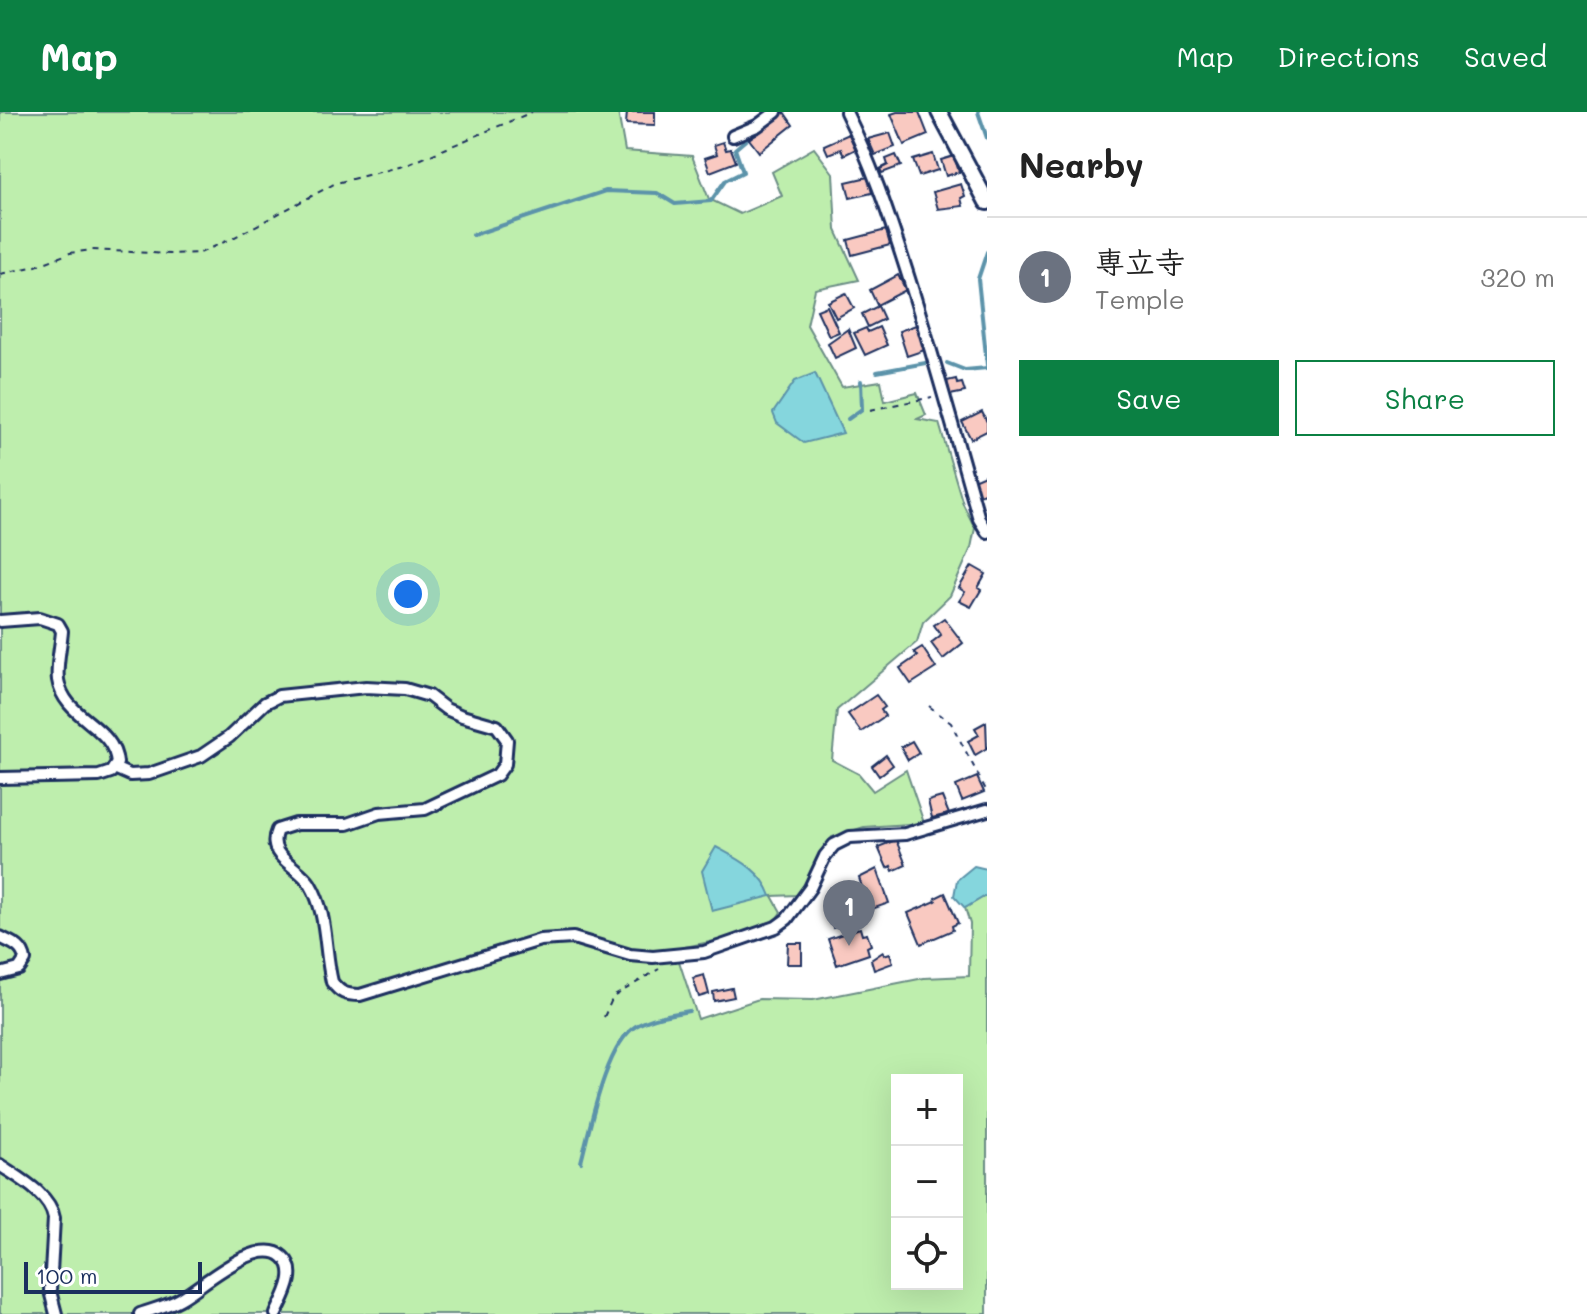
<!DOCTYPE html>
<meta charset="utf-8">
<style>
body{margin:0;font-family:Mali,"Klee One",sans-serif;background:#f6f6f6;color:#222}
.controls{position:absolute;right:24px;bottom:24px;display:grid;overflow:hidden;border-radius:0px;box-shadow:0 8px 32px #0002}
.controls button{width:72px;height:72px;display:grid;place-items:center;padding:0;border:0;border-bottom:2px solid #e0e0e0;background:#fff;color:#222;font:40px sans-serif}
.scale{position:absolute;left:24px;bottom:20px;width:178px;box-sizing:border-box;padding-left:8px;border:4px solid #1b2f5e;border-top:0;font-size:22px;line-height:28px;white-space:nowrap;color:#1b2f5e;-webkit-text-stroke:6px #fff;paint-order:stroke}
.you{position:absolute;left:408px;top:482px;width:28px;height:28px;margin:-20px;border:6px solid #fff;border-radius:50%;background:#1a73e8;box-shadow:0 0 0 12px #1a73e833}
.badge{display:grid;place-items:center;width:52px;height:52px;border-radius:50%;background:#0b8043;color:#fff;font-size:26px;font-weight:700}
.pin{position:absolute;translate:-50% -66px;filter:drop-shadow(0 2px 4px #0008)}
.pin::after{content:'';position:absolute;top:42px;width:28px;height:24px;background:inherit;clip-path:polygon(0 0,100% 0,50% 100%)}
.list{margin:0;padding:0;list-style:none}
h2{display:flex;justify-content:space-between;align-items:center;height:104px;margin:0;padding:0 32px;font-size:34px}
h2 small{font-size:26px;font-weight:400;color:#767676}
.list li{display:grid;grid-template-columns:52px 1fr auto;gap:24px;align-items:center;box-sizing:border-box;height:120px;padding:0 32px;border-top:2px solid #e0e0e0}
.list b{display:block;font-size:30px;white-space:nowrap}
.list p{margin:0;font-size:26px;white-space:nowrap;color:#767676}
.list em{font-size:26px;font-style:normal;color:#767676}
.actions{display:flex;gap:16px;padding:24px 32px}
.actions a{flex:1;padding:18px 0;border:2px solid #0b8043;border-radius:0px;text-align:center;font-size:28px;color:#0b8043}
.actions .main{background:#0b8043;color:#fff}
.icon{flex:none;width:44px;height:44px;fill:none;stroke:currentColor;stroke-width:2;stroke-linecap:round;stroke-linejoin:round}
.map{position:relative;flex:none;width:987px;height:1202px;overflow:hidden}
header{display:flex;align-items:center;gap:48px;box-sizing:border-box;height:112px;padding:0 40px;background:#0b8043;color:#fff}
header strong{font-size:38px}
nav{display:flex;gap:44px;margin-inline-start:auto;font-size:28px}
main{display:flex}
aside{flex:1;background:#fff}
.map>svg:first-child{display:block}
.green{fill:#beeead;stroke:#6c8e86;stroke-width:2;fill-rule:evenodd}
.water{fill:#85d6dd;stroke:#5b93aa;stroke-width:2}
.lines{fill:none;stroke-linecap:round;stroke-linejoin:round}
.stream{stroke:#5b93aa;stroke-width:4}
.building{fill:#f9c9c1;stroke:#1b2f5e;stroke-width:2}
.street-casing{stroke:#1b2f5e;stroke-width:16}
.secondary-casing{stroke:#1b2f5e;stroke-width:20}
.path{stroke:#1b2f5e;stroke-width:2;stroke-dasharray:6 6;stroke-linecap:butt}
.street{stroke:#fff;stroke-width:10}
.secondary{stroke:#fff;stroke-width:14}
</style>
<header>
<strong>Map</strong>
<nav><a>Map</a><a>Directions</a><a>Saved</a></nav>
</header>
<main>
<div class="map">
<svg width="987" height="1202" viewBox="0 0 987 1202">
<rect width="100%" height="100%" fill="#fff"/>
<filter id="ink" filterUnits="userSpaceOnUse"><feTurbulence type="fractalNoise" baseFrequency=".0125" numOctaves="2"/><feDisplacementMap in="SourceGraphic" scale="16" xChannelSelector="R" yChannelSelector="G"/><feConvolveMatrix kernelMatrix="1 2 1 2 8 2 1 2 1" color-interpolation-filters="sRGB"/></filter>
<g filter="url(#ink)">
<path class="green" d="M0,0H618L625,39L692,44L709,87L740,102L782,84L772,60L814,36L833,61L836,118L859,168L815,177L807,213L842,275L881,269L885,289L917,281L926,303L917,307L939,311L963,392L975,416L971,436L950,484L923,510L917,530L837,598L832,648L859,662L873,679L906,658L924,711L864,715L832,725L798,783L772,784L781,800L769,818L675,837L698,907L759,887L813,888L924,866L969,864L970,812L965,796L987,783V1202H0ZM897,968H957V1172H897Z"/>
<g class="water">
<polygon points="815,261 843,321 804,331 777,311 773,301 795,269"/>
<path d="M716,735C738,747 762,758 771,784L712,799L702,759Z"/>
<polygon points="974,754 987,757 987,783 965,796 954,784 957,768"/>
</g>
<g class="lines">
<g class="stream">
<polyline points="978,0 987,26"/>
<polyline points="473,123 606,79 657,81 675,92 711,89 725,69 743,60 735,37 755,20"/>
<polyline points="987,140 978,167 987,253"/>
<polyline points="947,251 965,258 987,256"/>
<polyline points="877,260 931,250"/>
<polyline points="848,307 862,297 861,269"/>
<path d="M581,1050C590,1016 606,932 636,914C652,905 671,902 689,899"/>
</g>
</g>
<g class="building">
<polygon points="627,0 655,0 655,13 626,12"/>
<polygon points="784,0 793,13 759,40 749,27"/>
<polygon points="897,0 919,0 928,23 904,33 891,2"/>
<polygon points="890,21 895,35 875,43 868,27"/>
<polygon points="849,22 856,37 844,43 841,37 828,42 824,33"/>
<polygon points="723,30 726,38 731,37 736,50 710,60 705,46 717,42 714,33"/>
<polygon points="933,42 938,58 919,64 913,48"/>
<polygon points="896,43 901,54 882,61 880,57 888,53 886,47"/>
<polygon points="954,44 959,60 946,64 941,48"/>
<polygon points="868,65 872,81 850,86 846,70"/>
<polygon points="961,72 965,84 961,86 963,94 938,97 933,80"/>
<polygon points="886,118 890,133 852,143 848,128"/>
<polygon points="898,163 906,178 877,193 870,178"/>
<polygon points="846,181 854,196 836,206 828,190"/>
<polygon points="827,194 839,220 829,224 817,198"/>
<polygon points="878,194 884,207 868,215 862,202"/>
<polygon points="916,213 925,238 907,244 899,219"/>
<polygon points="879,215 887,233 865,243 854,221 866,216 868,220"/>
<polygon points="848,217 856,236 835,246 828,231"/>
<polygon points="956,267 957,272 962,271 965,280 950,283 947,269"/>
<polygon points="982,300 987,310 987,319 971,327 962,310"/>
<polygon points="987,362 987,380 979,383 973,368"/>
<polygon points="972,454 986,462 978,476 981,478 971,495 959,489 965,480 959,476"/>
<polygon points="944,506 963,531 943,547 931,531 941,523 934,513"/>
<polygon points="922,535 936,556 911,572 900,556 917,544 914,540"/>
<polygon points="876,583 885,595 881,598 885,604 861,620 848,602"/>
<polygon points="986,610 987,636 975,643 968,629 979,623 975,616"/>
<polygon points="912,629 919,641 908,648 901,635"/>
<polygon points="886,643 893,653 879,664 872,654"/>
<polygon points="977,665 984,680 962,689 956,674"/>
<polygon points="942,685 949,702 932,706 928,689"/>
<polygon points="896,728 906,753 893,759 891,754 887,756 878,735"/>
<polygon points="877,757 889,791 852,804 856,815 846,818 844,812 833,816 824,792 827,791 825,786 836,782 844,804 849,802 841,780 853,776 855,784 864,781 859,766"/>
<polygon points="945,781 958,811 952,814 953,818 921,832 908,801 936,789 935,786"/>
<polygon points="860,816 862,823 867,822 871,833 867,835 869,842 837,853 828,827"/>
<polygon points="788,831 802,831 802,852 787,852"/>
<polygon points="883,840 884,843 890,841 893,851 874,858 871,848"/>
<polygon points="704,863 709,882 699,885 693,866"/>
<polygon points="732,876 734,885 714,889 713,880"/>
</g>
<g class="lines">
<g class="street-casing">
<g id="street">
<path d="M846,0C871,50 888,101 905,154C932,238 955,323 979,407L987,420"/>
<polyline points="733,24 757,14 776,0"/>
<path d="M0,509L40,506L58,512L62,519C61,534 56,553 58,568C64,607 114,613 117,651L111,660L99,664L0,666"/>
<path d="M114,656L130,663L149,662L201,644L229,625L265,591L279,584L366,575L405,577L429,584L446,597L462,604L497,614L507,628L505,652L497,663L425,697L379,701L347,712H296L277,718C265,745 298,753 310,772C328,802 324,837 332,870C340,881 346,883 360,883L540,828L573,826L630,843L653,845L704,840L776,815L787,807L810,776L825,744L834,733L850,725L905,722L987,698"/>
<path d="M0,825C12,831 23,834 25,848L19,857L0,862"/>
<path d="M0,1053C19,1066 50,1082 54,1106L50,1179L56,1202"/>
<path d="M140,1202C153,1197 168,1194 180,1187C203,1174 258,1123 283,1145C300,1160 283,1186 276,1202"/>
</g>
</g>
<g class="secondary-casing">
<polyline id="secondary" points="939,0 987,90"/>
</g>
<g class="path">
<polyline points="0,162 36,154 70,141 92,138 170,142 200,141 231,127 336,71 407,53 532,0"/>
<polyline points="870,298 932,285"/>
<polyline points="929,594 951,611 987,680"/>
<polyline points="604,905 613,885 659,857"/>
</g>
<use href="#street" class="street"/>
<use href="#secondary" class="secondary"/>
</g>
</g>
</svg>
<div class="controls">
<button>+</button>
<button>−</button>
<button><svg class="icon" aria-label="locate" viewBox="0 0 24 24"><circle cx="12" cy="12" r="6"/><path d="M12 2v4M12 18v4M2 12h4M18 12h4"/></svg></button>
</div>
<div class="scale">100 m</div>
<div class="you"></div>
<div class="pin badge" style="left:849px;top:834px;background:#6b7280">1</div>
</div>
<aside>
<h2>Nearby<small></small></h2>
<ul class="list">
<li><span class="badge" style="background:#6b7280">1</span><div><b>専立寺</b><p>Temple</p></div><em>320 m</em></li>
</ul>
<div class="actions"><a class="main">Save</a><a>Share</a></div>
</aside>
</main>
